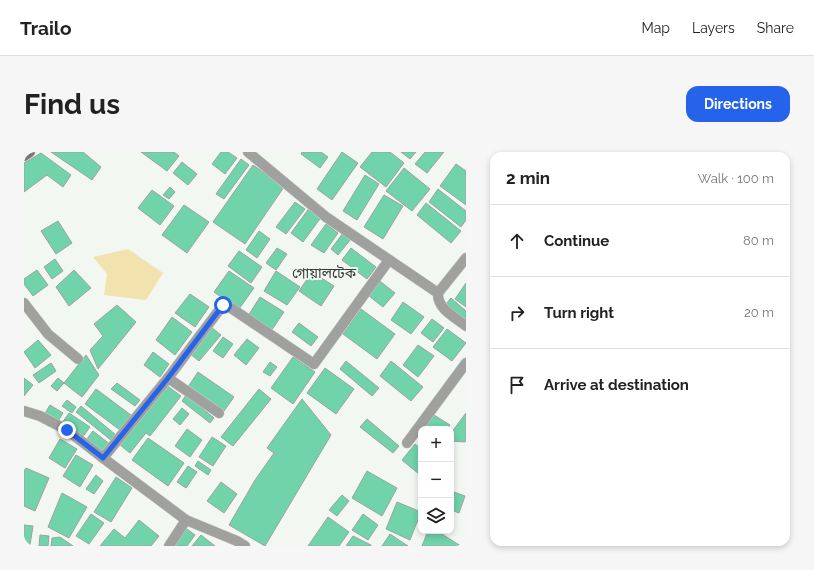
<!DOCTYPE html>
<meta charset="utf-8">
<style>
body{margin:0;font-family:Raleway,"Noto Sans Bengali",sans-serif;background:#f6f6f6;color:#222}
.controls{position:absolute;right:12px;bottom:12px;display:grid;overflow:hidden;border-radius:8px;box-shadow:0 2px 6px #0003}
.controls button{width:36px;height:36px;display:grid;place-items:center;padding:0;border:0;border-bottom:1px solid #e0e0e0;background:#fff;color:#222;font:20px sans-serif}
.stop{position:absolute;width:12px;height:12px;margin:-9px;border:3px solid #2563eb;border-radius:50%;background:#fff}
.stop.end{background:#2563eb;border-color:#fff;box-shadow:0 1px 4px #0008}
.list{margin:0;padding:0;list-style:none}
h2{display:flex;justify-content:space-between;align-items:center;height:52px;margin:0;padding:0 16px;font-size:17px}
h2 small{font-size:13px;font-weight:400;color:#767676}
.list li{display:grid;grid-template-columns:26px 1fr auto;gap:12px;align-items:center;box-sizing:border-box;height:72px;padding:0 16px;border-top:1px solid #e0e0e0}
.list b{display:block;font-size:15px;white-space:nowrap}
.list em{font-size:13px;font-style:normal;color:#767676}
.icon{flex:none;width:22px;height:22px;fill:none;stroke:currentColor;stroke-width:2;stroke-linecap:round;stroke-linejoin:round}
.map{position:relative;flex:none;width:442px;height:394px;overflow:hidden;border-radius:12px}
header{display:flex;align-items:center;gap:24px;box-sizing:border-box;height:56px;padding:0 20px;background:#fff;border-bottom:1px solid #e0e0e0}
header strong{font-size:19px}
nav{display:flex;gap:22px;margin-inline-start:auto;font-size:14px}
.intro{display:flex;align-items:center;justify-content:space-between;box-sizing:border-box;height:96px;padding:0 24px}
h1{margin:0;font-size:28px}
.button{padding:10px 18px;border-radius:12px;background:#2563eb;color:#fff;font-size:14px;font-weight:700}
main{display:flex;gap:24px;padding:0 24px}
aside{flex:1;background:#fff;border-radius:12px;box-shadow:0 2px 6px #0003}
.map>svg:first-child{display:block}
.green{fill:#f2e2ae}
.building{fill:#70d3aa;stroke:#9da2a0}
.lines{fill:none;stroke-linecap:round;stroke-linejoin:round}
.street-casing{stroke:#cdd1cd;stroke-width:11}
.secondary-casing{stroke:#cdd1cd;stroke-width:11}
.street{stroke:#a0a09e;stroke-width:10}
.secondary{stroke:#777874;stroke-width:10}
.route{stroke:#2563eb;stroke-width:5}
.labels{text-anchor:middle;dominant-baseline:central;stroke-width:4;stroke-linejoin:round;paint-order:stroke}
.quarter-label{font-size:14px;fill:#373937;stroke:#f3f7f2}
</style>
<header>
<strong>Trailo</strong>
<nav><a>Map</a><a>Layers</a><a>Share</a></nav>
</header>
<div class="intro"><h1>Find us</h1><a class="button">Directions</a></div>
<main>
<div class="map">
<svg width="442" height="394" viewBox="0 0 442 394">
<rect width="100%" height="100%" fill="#f3f7f2"/>
<polygon class="green" points="104,97 139,121 122,148 80,143 83,122 69,105"/>
<g class="building">
<polygon points="27,0 59,0 77,15 68,28"/>
<polygon points="117,0 150,0 155,4 143,19"/>
<polygon points="197,0 204,0 213,6 201,22 188,12"/>
<polygon points="278,0 297,0 304,5 296,16 277,2"/>
<polygon points="318,0 334,11 308,48 293,37"/>
<polygon points="348,0 366,0 380,11 362,35 336,15"/>
<polygon points="377,0 392,0 386,7"/>
<polygon points="401,0 420,0 403,21 391,12"/>
<polygon points="17,1 47,23 39,35 23,23 0,40 0,11"/>
<polygon points="217,7 225,13 200,47 192,42"/>
<polygon points="158,10 173,22 164,33 149,21"/>
<polygon points="432,12 442,19 442,53 416,34"/>
<polygon points="229,13 260,35 221,92 189,70"/>
<polygon points="380,16 406,37 388,59 362,39"/>
<polygon points="341,23 355,32 333,68 319,59"/>
<polygon points="146,35 151,40 145,47 139,43"/>
<polygon points="414,37 442,59 442,68 437,75 405,50"/>
<polygon points="128,38 150,54 136,73 114,56"/>
<polygon points="360,43 379,54 359,87 340,75"/>
<polygon points="271,50 281,57 262,82 252,75"/>
<polygon points="402,51 437,79 427,91 393,63"/>
<polygon points="160,53 185,70 163,101 138,83"/>
<polygon points="286,55 298,64 279,90 267,81"/>
<polygon points="34,69 48,91 32,102 17,79"/>
<polygon points="302,72 314,81 300,101 287,93"/>
<polygon points="235,79 246,87 233,106 222,98"/>
<polygon points="319,81 327,87 314,103 307,97"/>
<polygon points="253,96 263,102 252,118 242,111"/>
<polygon points="327,96 352,115 343,127 318,108"/>
<polygon points="215,99 238,115 227,131 204,114"/>
<polygon points="31,107 39,119 28,127 20,115"/>
<polygon points="13,118 24,133 9,144 0,132 0,127"/>
<polygon points="50,118 67,136 45,154 32,135"/>
<polygon points="205,119 230,136 215,157 190,140"/>
<polygon points="252,119 276,135 263,153 240,139"/>
<polygon points="288,120 310,134 297,154 275,139"/>
<polygon points="352,126 371,141 359,155 340,140"/>
<polygon points="442,131 442,155 431,147"/>
<polygon points="166,142 185,155 171,175 151,161"/>
<polygon points="236,145 260,160 247,179 224,164"/>
<polygon points="427,146 442,159 442,169 422,152"/>
<polygon points="379,150 400,165 387,182 367,168"/>
<polygon points="93,153 112,170 74,217 66,198 79,184 70,172"/>
<polygon points="337,157 371,182 353,207 319,182"/>
<polygon points="148,165 168,180 151,203 132,188"/>
<polygon points="408,167 420,176 409,190 397,181"/>
<polygon points="275,171 294,185 287,194 268,180"/>
<polygon points="187,175 197,183 175,209 165,201"/>
<polygon points="423,177 442,191 428,209 409,195"/>
<polygon points="199,185 209,192 199,206 189,199"/>
<polygon points="223,187 235,196 222,213 210,203"/>
<polygon points="14,188 27,203 11,216 0,200"/>
<polygon points="394,193 410,204 394,225 379,213"/>
<polygon points="129,200 145,212 136,225 120,213"/>
<polygon points="62,203 75,223 58,245 40,231"/>
<polygon points="269,205 291,220 269,252 247,236"/>
<polygon points="322,209 355,236 348,244 316,217"/>
<polygon points="367,209 399,235 387,249 356,224"/>
<polygon points="246,210 253,215 246,224 239,220"/>
<polygon points="27,211 32,219 15,231 9,223"/>
<polygon points="301,216 330,237 312,262 283,241"/>
<polygon points="174,220 210,245 200,259 164,235"/>
<polygon points="0,226 9,233 0,244"/>
<polygon points="34,226 40,231 33,239 27,234"/>
<polygon points="93,231 116,248 111,254 87,237"/>
<polygon points="142,233 157,244 126,284 122,281 106,301 95,292"/>
<polygon points="72,237 107,263 96,278 61,252"/>
<polygon points="235,237 247,247 209,294 197,285"/>
<polygon points="162,243 190,266 186,271 158,249"/>
<polygon points="278,247 307,283 241,394 205,373 231,328 250,301 243,296"/>
<polygon points="43,248 52,255 48,261 38,254"/>
<polygon points="26,253 39,261 33,271 20,263"/>
<polygon points="57,254 92,283 88,289 52,260"/>
<polygon points="158,256 165,262 156,273 149,267"/>
<polygon points="45,261 66,275 58,286 38,271"/>
<polygon points="442,261 442,288 441,290 427,289 427,281"/>
<polygon points="410,263 426,273 423,277 400,277"/>
<polygon points="343,267 375,294 369,301 336,275"/>
<polygon points="163,277 178,288 166,305 151,294"/>
<polygon points="69,279 87,293 80,303 62,288"/>
<polygon points="188,285 202,294 189,314 175,305"/>
<polygon points="124,286 160,311 144,334 108,308"/>
<polygon points="36,287 53,297 41,316 25,306"/>
<polygon points="391,292 397,297 397,319 395,322 378,308"/>
<polygon points="52,303 69,313 56,335 39,324"/>
<polygon points="174,309 187,318 184,323 171,314"/>
<polygon points="164,314 173,320 162,336 153,330"/>
<polygon points="2,316 25,326 11,359 0,354 0,319"/>
<polygon points="343,319 373,336 358,364 328,346"/>
<polygon points="72,323 79,329 70,342 62,337"/>
<polygon points="92,325 108,336 87,370 70,360"/>
<polygon points="197,330 213,342 200,361 183,349"/>
<polygon points="427,339 441,344 435,361 427,358"/>
<polygon points="38,341 63,355 45,386 24,375"/>
<polygon points="318,343 325,349 313,364 305,358"/>
<polygon points="373,350 397,360 386,388 362,377"/>
<polygon points="67,362 80,371 65,392 52,384"/>
<polygon points="339,362 354,373 344,388 328,378"/>
<polygon points="304,365 325,380 315,394 284,394"/>
<polygon points="115,368 135,384 127,394 76,394 90,377 101,386"/>
<polygon points="0,373 9,374 6,393 0,392"/>
<polygon points="163,377 171,383 163,394 153,394 151,393"/>
<polygon points="404,379 413,379 437,394 398,394"/>
<polygon points="366,382 384,394 358,394"/>
<polygon points="16,383 25,384 24,394 15,394"/>
<polygon points="177,383 191,394 168,394"/>
<polygon points="329,384 347,393 347,394 322,394"/>
<polygon points="36,385 49,394 27,394 28,386"/>
</g>
<g class="lines">
<g class="street-casing">
<g id="street">
<path d="M224,0L302,65L414,141C413,157 431,165 442,174"/>
<polyline points="414,141 442,106"/>
<polyline points="0,151 24,182 54,207"/>
<polyline points="144,226 199,153 207,156 290,212 365,108"/>
<polyline points="0,259 16,264 43,278 79,306 162,368 213,389 221,394"/>
<polyline points="383,291 442,211"/>
<polyline points="79,306 144,226 195,261"/>
<polyline points="145,394 162,368"/>
</g>
</g>
<g class="secondary-casing">
<polyline id="secondary" points="0,4 6,0"/>
</g>
<use href="#street" class="street"/>
<use href="#secondary" class="secondary"/>
</g>
<g class="lines">
<polyline class="route" points="43,278 79,306 144,226 199,153"/>
</g>
<g class="labels">
<g class="quarter-label">
<text x="300" y="121">গোয়ালটেক</text>
</g>
</g>
</svg>
<div class="controls">
<button>+</button>
<button>−</button>
<button><svg class="icon" aria-label="layers" viewBox="0 0 24 24"><path d="M12 4l9 5-9 5-9-5zM3 14l9 5 9-5"/></svg></button>
</div>
<div class="stop" style="left:199px;top:153px"></div>
<div class="stop end" style="left:43px;top:278px"></div>
</div>
<aside>
<h2>2 min<small>Walk · 100 m</small></h2>
<ul class="list">
<li><svg class="icon" aria-label="ahead" viewBox="0 0 24 24"><path d="M12 20V5M6 11l6-6 6 6"/></svg><div><b>Continue</b></div><em>80 m</em></li>
<li><svg class="icon" aria-label="right" viewBox="0 0 24 24"><path d="M7 20v-9h11M14 6l5 5-5 5"/></svg><div><b>Turn right</b></div><em>20 m</em></li>
<li><svg class="icon" aria-label="arrive" viewBox="0 0 24 24"><path d="M6 21V4h12l-3 4 3 4H6"/></svg><div><b>Arrive at destination</b></div></li>
</ul>
</aside>
</main>
